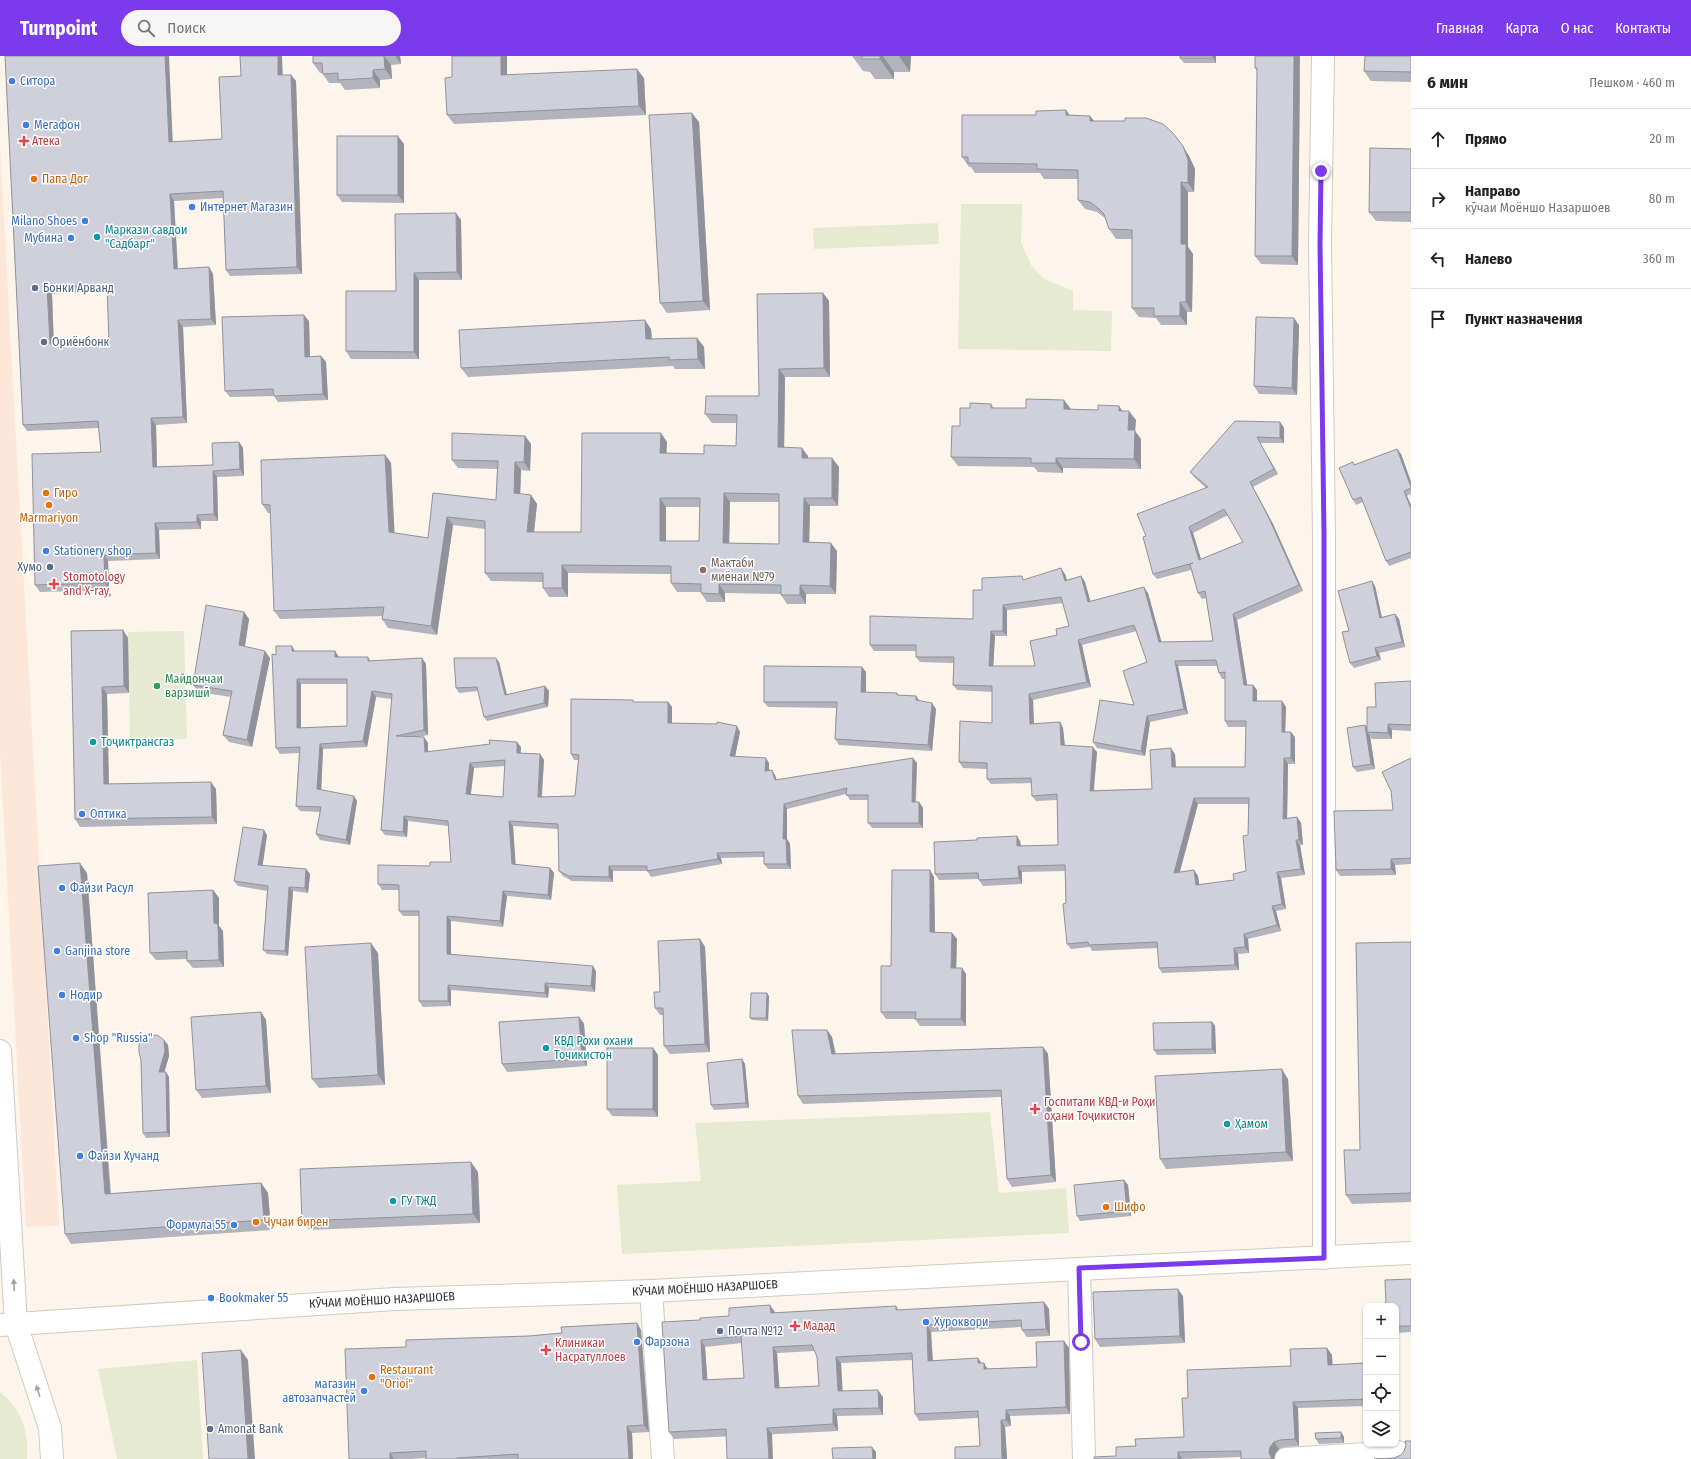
<!DOCTYPE html>
<html lang="ru">
<meta charset="utf-8">
<style>
body{margin:0;font-family:"Fira Sans Condensed",sans-serif;background:#f6f6f6;color:#222}
.controls{position:absolute;right:12px;bottom:12px;display:grid;overflow:hidden;border-radius:8px;box-shadow:0 1px 3px #0004}
.controls button{width:36px;height:36px;display:grid;place-items:center;padding:0;border:0;border-bottom:1px solid #e0e0e0;background:#fff;color:#222;font:20px sans-serif}
.stop{position:absolute;width:12px;height:12px;margin:-9px;border:3px solid #7c3aed;border-radius:50%;background:#fff}
.stop.end{background:#7c3aed;border-color:#fff;box-shadow:0 1px 4px #0008}
.list{margin:0;padding:0;list-style:none}
h2{display:flex;justify-content:space-between;align-items:center;height:52px;margin:0;padding:0 16px;font-size:17px}
h2 small{font-size:13px;font-weight:400;color:#767676}
.list li{display:grid;grid-template-columns:26px 1fr auto;gap:12px;align-items:center;box-sizing:border-box;height:60px;padding:0 16px;border-top:1px solid #e0e0e0}
.list b{display:block;font-size:15px;white-space:nowrap}
.list p{margin:0;font-size:13px;white-space:nowrap;color:#767676}
.list em{font-size:13px;font-style:normal;color:#767676}
.icon{flex:none;width:22px;height:22px;fill:none;stroke:currentColor;stroke-width:2;stroke-linecap:round;stroke-linejoin:round}
.map{position:relative;flex:none;width:1411px;height:1403px;overflow:hidden}
header{display:flex;align-items:center;gap:24px;box-sizing:border-box;height:56px;padding:0 20px;background:#7c3aed;color:#fff}
header strong{font-size:19px}
nav{display:flex;gap:22px;margin-inline-start:auto;font-size:14px}
.search{width:280px;height:36px;background:#f6f6f6;display:flex;align-items:center;gap:10px;box-sizing:border-box;padding:0 14px;border-radius:22px;color:#767676;font-size:15px}
main{display:flex}
aside{flex:1;background:#fff}
.map>svg:first-child{display:block}
.commercial{fill:#fde7d9}
.green{fill:#e6ead1}
.lines{fill:none;stroke-linecap:round;stroke-linejoin:round}
.minor-casing{stroke:#d3cac1;stroke-width:24}
.minor{stroke:#fff;stroke-width:22}
.wall{fill:#b2b3bc;fill-rule:evenodd}
.shaded-wall{fill:#919299}
.building{fill:#cfd0db;stroke:#919299;fill-rule:evenodd}
.oneway{fill:#a2a09f}
.route{stroke:#7c3aed;stroke-width:5}
.shop-dot{fill:#3f7fe0;stroke:#fff;stroke-width:1.5}
.health-dot{fill:#e0444e;stroke:#fff;stroke-width:1.5}
.food-dot{fill:#e8710a;stroke:#fff;stroke-width:1.5}
.culture-dot{fill:#0f9aa8;stroke:#fff;stroke-width:1.5}
.service-dot{fill:#5c6f8a;stroke:#fff;stroke-width:1.5}
.education-dot{fill:#8d6e63;stroke:#fff;stroke-width:1.5}
.leisure-dot{fill:#2e9e5b;stroke:#fff;stroke-width:1.5}
.labels{text-anchor:middle;dominant-baseline:central;stroke-width:3;stroke-linejoin:round;paint-order:stroke}
.shop-label{font-size:12px;fill:#366cbe;stroke:#fff;text-anchor:start}
.health-label{font-size:12px;fill:#be3a42;stroke:#fff;text-anchor:start}
.food-label{font-size:12px;fill:#c56008;stroke:#fff;text-anchor:start}
.culture-label{font-size:12px;fill:#0d838f;stroke:#fff;text-anchor:start}
.service-label{font-size:12px;fill:#4e5e75;stroke:#fff;text-anchor:start}
.education-label{font-size:12px;fill:#785e54;stroke:#fff;text-anchor:start}
.leisure-label{font-size:12px;fill:#27864d;stroke:#fff;text-anchor:start}
.street-label{font-size:12px;fill:#302c29;stroke:#fff}
</style>
<header>
<strong>Turnpoint</strong>
<div class="search"><svg class="icon" aria-label="search" viewBox="0 0 24 24"><circle cx="10" cy="10" r="6"/><path d="M15 15l6 6"/></svg>Поиск</div>
<nav><a>Главная</a><a>Карта</a><a>О нас</a><a>Контакты</a></nav>
</header>
<main>
<div class="map">
<svg width="1411" height="1403" viewBox="0 0 1411 1403">
<rect width="100%" height="100%" fill="#fdf4eb"/>
<polygon class="commercial" points="0,90 59,1170 26,1171 0,695"/>
<g class="green">
<polygon points="961,148 1022,148 1021,186 1031,209 1044,223 1073,235 1073,254 1112,255 1111,295 958,293"/>
<polygon points="938,167 939,188 814,193 813,172"/>
<polygon points="184,575 187,683 130,685 128,576"/>
<polygon points="990,1056 999,1137 1066,1132 1069,1177 622,1198 617,1129 701,1125 695,1067"/>
<polygon points="197,1304 203,1403 117,1403 98,1313"/>
<path d="M0,1336C22,1354 29,1375 27,1403H0Z"/>
</g>
<g class="lines">
<g class="minor-casing">
<g id="minor">
<polyline points="1323,0 1320,188 1324,478 1324,1202"/>
<polyline points="0,995 16,1268 50,1372 52,1403"/>
<polyline points="1079,1213 1084,1403"/>
<polyline points="651,1235 663,1403"/>
<polyline points="0,1269 395,1243 651,1235 1079,1213 1411,1197"/>
<polyline points="1286,1403 1398,1396"/>
</g>
</g>
<use href="#minor" class="minor"/>
</g>
<g class="wall">
<path d="M5,0L173,86L222,83L241,20L291,19L296,25L302,218L230,220L226,214L223,142L174,145L178,213L209,211L213,218L216,269L183,271L187,367L156,369L157,411L213,409L239,386L243,392L244,420L217,421L218,465H201V473L159,474L160,503L108,505L109,534L40,536L35,529L101,396L99,372L27,375L23,369ZM107,235L109,286L54,288L52,238Z"/>
<polygon points="313,0 400,0 401,8 391,9 392,23 380,24 380,32 345,34 340,27 329,27 322,17 320,17 313,7"/>
<polygon points="852,0 911,0 910,16 894,16 894,23 875,23 870,16 863,15"/>
<polygon points="1216,0 1216,7 1184,7 1180,2"/>
<polygon points="1255,0 1300,21 1298,209 1261,208 1255,200 1257,15 1255,12"/>
<polygon points="1411,0 1411,26 1371,25 1364,15"/>
<polygon points="507,19 644,22 646,59 454,68 447,59 452,21"/>
<polygon points="1066,54 1069,60 1090,60 1094,65 1189,100 1195,113 1194,136 1188,136 1188,191 1193,198 1192,256 1187,256 1187,269 1161,269 1156,262 1139,261 1132,252 1132,183 1116,183 1109,173 1105,162 1097,156 1085,153 1078,144 1078,123 1044,123 1040,117 975,117 971,111 969,111 962,101 1036,59"/>
<polygon points="699,66 710,254 667,257 660,247"/>
<polygon points="404,88 404,147 342,146 337,139"/>
<polygon points="1411,93 1411,166 1376,165 1369,156"/>
<polygon points="461,164 462,224 419,224 419,303 351,303 346,295 396,235"/>
<path d="M823,237L829,245L830,321H785L784,392L808,400V402H832L839,411L838,450H810L809,486L837,495L836,538H806V548H787L781,539V538L725,537V546H707L701,537V536H677L671,527V518L568,517V541H549L543,532V526L491,525L485,517V473L453,469L437,579L388,572L382,563L383,560L280,563L274,555L271,457H268L262,448L385,399L391,407L394,477L428,482L433,437L496,444L497,413L458,412L452,404L525,380L531,388L530,415L521,414L520,438L531,439L537,448L534,476H581L667,386L666,397L704,398L736,390L737,367H712L705,358L759,340ZM730,446H779V488L729,487ZM666,451H700L699,485H666Z"/>
<polygon points="309,265 310,300 321,300 326,306 328,344 278,346 274,340 230,341 225,335"/>
<polygon points="1299,269 1297,339 1259,338 1254,330"/>
<polygon points="651,273 652,283 697,282 704,291 705,313 675,313 673,310 468,321 461,312"/>
<polygon points="991,348 994,352 1098,354 1119,350 1122,355 1136,364 1135,375 1141,383 1141,413 1063,412 1063,417 1038,416 1034,411 958,410 951,401 960,370 970,352"/>
<path d="M1280,366L1284,372V387H1260L1278,418L1253,431L1273,468L1303,535L1237,564L1247,629H1253L1257,634V645H1282L1286,651L1285,676L1295,681V708H1288L1287,762L1297,761L1301,767L1303,789H1300L1305,819L1281,822L1286,853L1276,855L1281,875L1248,883L1249,897L1238,898L1239,914L1162,917L1159,912L1158,892L1092,895L1090,891L1071,893L1067,888L1065,815L1022,816V828L983,830L979,824V823L939,824L935,818L1020,785L1021,790L1058,789L1057,744L1036,745L1032,740V727L991,728L987,723V713L963,712L959,706L992,667V636L957,634L953,629L954,607L920,606L916,601V595H874L870,589L973,563L982,534L1025,523L1065,518L1067,524L1081,520L1085,526L1090,545L1148,537L1161,586L1213,585L1206,542L1202,543L1198,537L1191,514L1157,523L1153,518L1146,480L1206,432L1194,421L1190,416ZM1228,459L1243,486L1201,503L1193,477ZM1063,547L1069,570L1057,579L1035,610H993L995,580H1007V554ZM1137,575L1147,606L1134,649L1093,686L1097,692L1145,700L1150,666L1188,658L1178,610H1217L1219,617L1222,623H1225V665L1228,671H1246L1245,711H1176L1175,698L1152,733L1094,734L1097,696L1065,689L1063,672L1060,666L1034,668L1033,644L1091,631L1082,589ZM1198,748H1248V779L1246,815L1234,824L1199,829L1198,820L1194,814L1180,816Z"/>
<polygon points="1397,393 1401,398 1411,426 1411,438 1407,440 1411,449 1411,502 1389,510 1386,505 1363,446 1356,449 1353,444 1355,409"/>
<polygon points="1375,530 1382,561 1395,558 1399,563 1405,591 1379,597 1381,604 1354,612 1350,607 1349,575"/>
<polygon points="244,556 249,563 245,590 270,602 252,691 229,686 223,679 231,641 198,636 193,629"/>
<polygon points="123,574 128,582 129,637 107,638 109,728 216,733 217,768 80,771 75,763 71,575"/>
<path d="M295,595H335L338,601H368L371,605L422,602L426,608L428,679L418,681H424L428,687V696L521,691V697L540,698L544,704L542,741L575,740L578,704H574L571,698L634,646H668L672,651V667L740,676L735,700L769,707V714L775,719L777,724L917,707L916,746H919L923,752V772H872L868,767V744H850L846,738L787,753V783L790,788L791,813H768L764,808V801L721,802L722,808L651,821L647,815H613V826L572,825L563,820L559,815L558,773L513,770L515,808L550,812L554,817L551,844L507,840L503,871L451,865V898L596,915L595,936L549,932L548,942L451,934V950L423,951L419,945V860H403L399,855V834H382L378,828L430,810L451,806L448,770L408,765L407,781L385,779L381,774L392,643L376,641L367,691L323,693L321,734L357,745L350,789L320,784L316,778L320,756L300,755L296,750L299,697L280,698L276,692V599ZM301,628H347V670L301,672ZM505,710L503,741L471,738L474,712Z"/>
<polygon points="499,606 507,639 545,630 549,635 548,651 487,665 484,661 478,635 459,637 456,632"/>
<polygon points="862,611 866,616 866,636 897,637 899,639 916,640 920,645 936,653 932,695 839,689 835,683 836,652 768,651 764,646"/>
<polygon points="1411,625 1411,675 1392,674 1392,683 1372,683 1370,680 1375,713 1357,716 1353,711 1365,669 1367,672 1376,651"/>
<polygon points="1411,702 1411,808 1395,809 1396,819 1340,820 1336,814 1393,754"/>
<polygon points="267,779 262,810 306,813 310,818 308,837 293,835 288,900 267,898 263,894 267,835 238,830 234,825"/>
<polygon points="87,817 111,1138 261,1127 268,1137 271,1174 71,1188 65,1178"/>
<polygon points="934,821 935,876 952,877 957,883 956,912 962,912 966,918 966,970 920,970 915,963 886,963 881,956 891,910"/>
<polygon points="213,834 219,842 219,870 223,875 224,911 193,912 187,905 187,903 156,904 150,897"/>
<polygon points="700,883 705,891 710,996 670,998 664,990 663,959 660,959 655,952"/>
<polygon points="1411,886 1411,1146 1352,1148 1346,1139 1360,1094"/>
<polygon points="378,897 385,1029 319,1032 312,1023"/>
<polygon points="769,940 768,965 752,964 750,962"/>
<polygon points="261,956 266,964 271,1037 202,1042 196,1034"/>
<polygon points="579,961 584,968 587,1010 507,1016 502,1008"/>
<polygon points="1212,966 1215,970 1216,998 1157,999 1154,994"/>
<polygon points="827,974 832,981 836,998 1043,991 1048,998 1056,1126 1012,1131 1007,1123 1001,1041 803,1048 798,1040"/>
<polygon points="164,984 168,989 169,1000 164,1016 166,1016 169,1021 170,1081 146,1082 143,1077 141,1004"/>
<polygon points="653,992 658,999 658,1061 612,1060 607,1053"/>
<polygon points="742,1003 745,1008 749,1052 714,1054 711,1049"/>
<polygon points="1288,1023 1293,1105 1166,1113 1160,1103"/>
<polygon points="478,1116 480,1167 309,1174 302,1165"/>
<polygon points="1124,1124 1128,1129 1131,1160 1080,1165 1077,1160"/>
<polygon points="1411,1223 1411,1276 1396,1277 1396,1250"/>
<polygon points="1183,1240 1185,1287 1100,1291 1095,1283"/>
<path d="M1044,1246L1049,1253L1050,1280L1027,1281L1022,1274V1271L931,1276L933,1304L982,1307L988,1313L1037,1311L1064,1285L1069,1292L1070,1358L1010,1360L1011,1370L1005,1371L1007,1403H955L980,1390L978,1362L919,1365L915,1358L912,1304L841,1307L842,1335L883,1341V1359L837,1360L838,1375L674,1383L669,1376L700,1264L729,1260L775,1256V1257L896,1250L899,1254ZM742,1287L744,1322L707,1324L705,1291ZM815,1295L817,1301L819,1330L779,1332L777,1297Z"/>
<polygon points="637,1267 641,1274 649,1376 632,1377 633,1403 426,1403 426,1402 410,1403 349,1403 406,1291 562,1277"/>
<polygon points="1366,1288 1366,1350 1298,1352 1299,1390 1285,1391 1279,1393 1275,1398 1274,1403 1241,1403 1241,1401 1182,1403 1116,1400 1136,1390 1184,1381 1188,1342 1291,1310 1327,1292 1332,1299 1332,1309 1365,1307"/>
<polygon points="1341,1376 1344,1381 1344,1387 1319,1388 1316,1383"/>
</g>
<g class="shaded-wall">
<polygon points="165,0 169,0 173,92 169,86"/>
<polygon points="278,0 282,0 283,25 278,19"/>
<polygon points="384,0 391,9 392,23 385,13"/>
<polygon points="395,0 400,0 401,8"/>
<polygon points="501,0 507,0 507,28 501,19"/>
<polygon points="880,0 883,0 894,16 894,23 880,3"/>
<polygon points="899,0 911,0 910,16"/>
<polygon points="1213,0 1216,0 1216,7 1213,2"/>
<polygon points="1294,0 1300,0 1298,209 1292,200"/>
<polygon points="637,13 644,22 646,59 639,50"/>
<polygon points="373,14 380,24 380,32 373,22"/>
<polygon points="291,19 296,25 302,218 297,211"/>
<polygon points="1066,54 1073,64 1066,59"/>
<polygon points="692,57 699,66 710,254 703,245"/>
<polygon points="1090,60 1097,69 1090,65"/>
<polygon points="398,80 404,88 404,147 398,139"/>
<polygon points="1183,90 1189,100 1195,113 1194,136 1188,127"/>
<polygon points="1181,126 1188,136 1188,191 1193,198 1192,256 1186,246 1181,188"/>
<polygon points="170,138 174,145 178,220 174,213"/>
<polygon points="456,157 461,164 462,224 457,216"/>
<polygon points="209,211 213,218 216,269 211,263"/>
<polygon points="414,217 419,224 419,303 414,296"/>
<polygon points="47,231 52,238 54,295 50,288"/>
<polygon points="823,237 829,245 830,321 824,312"/>
<polygon points="1180,246 1187,256 1187,269 1180,260"/>
<polygon points="304,259 309,265 310,307 305,301"/>
<polygon points="1294,262 1299,269 1297,339 1292,332"/>
<polygon points="178,264 183,271 187,367 183,361"/>
<polygon points="645,264 651,273 652,293 646,283"/>
<polygon points="697,282 704,291 705,313 698,303"/>
<polygon points="321,300 326,306 328,344 323,338"/>
<polygon points="779,313 785,321 784,400 778,391"/>
<polygon points="1064,344 1071,353 1064,353"/>
<polygon points="1119,350 1125,359 1119,355"/>
<polygon points="1129,355 1136,364 1135,375 1141,383 1141,413 1134,403 1128,374"/>
<polygon points="151,362 156,369 157,417 153,411"/>
<polygon points="1280,366 1284,372 1284,387 1280,382"/>
<polygon points="661,377 667,386 666,406 660,397"/>
<polygon points="525,380 531,388 530,415 524,406"/>
<polygon points="1257,381 1260,387 1278,418 1274,413"/>
<polygon points="239,386 243,392 244,420 240,413"/>
<polygon points="802,392 808,400 808,411 802,402"/>
<polygon points="1397,393 1401,398 1411,426 1411,431"/>
<polygon points="385,399 391,407 395,485 389,476"/>
<polygon points="832,402 839,411 838,450 832,442"/>
<polygon points="1056,402 1063,412 1063,417 1056,407"/>
<polygon points="515,406 521,414 520,445 514,437"/>
<polygon points="213,415 217,421 218,465 214,458"/>
<polygon points="1250,426 1253,431 1273,468 1303,535 1299,529"/>
<polygon points="1404,435 1407,440 1411,449 1411,453"/>
<polygon points="724,437 730,446 729,496 723,487"/>
<polygon points="531,439 537,448 533,485 527,476"/>
<polygon points="660,442 666,451 666,493 660,485"/>
<polygon points="804,442 810,450 809,495 803,486"/>
<polygon points="197,459 201,465 201,473 197,466"/>
<polygon points="447,461 453,469 437,579 431,570"/>
<polygon points="155,467 159,474 160,503 156,497"/>
<polygon points="1189,471 1193,477 1203,510 1199,504"/>
<polygon points="831,487 837,495 836,538 830,530"/>
<polygon points="104,499 108,505 109,534 105,527"/>
<polygon points="562,509 568,517 568,541 562,532"/>
<polygon points="1061,512 1065,518 1069,530 1065,525"/>
<polygon points="1081,520 1085,526 1092,551 1088,546"/>
<polygon points="1372,525 1375,530 1383,567 1380,562"/>
<polygon points="719,528 725,537 725,546 719,538"/>
<polygon points="800,529 806,538 806,548 800,539"/>
<polygon points="1144,531 1148,537 1163,591 1159,586"/>
<polygon points="1003,549 1007,554 1007,580 1003,575"/>
<polygon points="244,556 249,563 244,596 239,589"/>
<polygon points="1233,558 1237,564 1248,634 1244,629"/>
<polygon points="1395,558 1399,563 1405,591 1402,586"/>
<polygon points="123,574 128,582 129,637 124,630"/>
<polygon points="991,575 995,580 993,615 989,610"/>
<polygon points="1078,584 1082,589 1091,631 1087,626"/>
<polygon points="292,590 295,595 292,595"/>
<polygon points="1375,592 1379,597 1381,604 1377,600"/>
<polygon points="265,595 270,602 252,691 247,684"/>
<polygon points="335,595 339,601 335,601"/>
<polygon points="422,602 426,608 428,679 424,674"/>
<polygon points="496,602 499,606 508,644 505,639"/>
<polygon points="1175,605 1178,610 1188,658 1184,653"/>
<polygon points="862,611 866,616 866,641 861,636"/>
<polygon points="297,623 301,628 301,678 297,672"/>
<polygon points="1253,629 1257,634 1257,650 1253,645"/>
<polygon points="545,630 549,635 548,651 544,647"/>
<polygon points="102,631 107,638 109,735 104,728"/>
<polygon points="372,635 376,641 367,691 363,685"/>
<polygon points="1029,638 1033,644 1034,674 1030,668"/>
<polygon points="916,640 920,646 916,644"/>
<polygon points="1282,645 1286,651 1285,681 1282,676"/>
<polygon points="668,646 672,651 672,672 668,667"/>
<polygon points="932,647 936,653 932,695 928,689"/>
<polygon points="1147,660 1150,666 1145,700 1141,695"/>
<polygon points="1060,666 1063,672 1065,694 1061,689"/>
<polygon points="1388,668 1392,674 1392,683 1388,677"/>
<polygon points="1365,669 1369,674 1367,676 1370,680 1375,713 1371,708"/>
<polygon points="737,670 740,676 734,706 730,700"/>
<polygon points="1291,676 1295,681 1295,708 1291,702"/>
<polygon points="424,681 428,687 428,701 425,696"/>
<polygon points="517,686 521,691 520,702 517,697"/>
<polygon points="320,688 323,693 321,739 317,733"/>
<polygon points="1093,691 1097,696 1093,740 1090,735"/>
<polygon points="1171,692 1175,698 1176,716 1172,711"/>
<polygon points="540,698 544,704 541,746 538,741"/>
<polygon points="766,702 769,707 769,720 765,715"/>
<polygon points="913,702 917,707 915,751 912,746"/>
<polygon points="1284,702 1288,708 1287,768 1283,763"/>
<polygon points="470,707 474,712 470,743 466,738"/>
<polygon points="772,714 775,719 778,729 775,724"/>
<polygon points="211,726 216,733 217,768 212,761"/>
<polygon points="354,740 357,745 350,789 346,784"/>
<polygon points="1194,742 1198,748 1178,822 1174,817"/>
<polygon points="919,746 923,752 923,772 919,767"/>
<polygon points="784,748 787,753 787,783 790,788 791,813 787,808 783,783"/>
<polygon points="404,760 408,765 407,781 403,776"/>
<polygon points="1297,761 1301,767 1303,789 1299,784"/>
<polygon points="509,765 513,770 516,813 512,808"/>
<polygon points="264,774 267,779 262,814 258,809"/>
<polygon points="1017,780 1020,785 1021,795 1017,790"/>
<polygon points="1296,784 1300,789 1305,819 1301,813"/>
<polygon points="717,797 721,802 722,808 718,803"/>
<polygon points="1391,803 1395,809 1396,819 1391,813"/>
<polygon points="80,807 87,817 111,1148 105,1138"/>
<polygon points="609,810 613,815 613,826 609,821"/>
<polygon points="1018,810 1022,816 1022,828 1019,822"/>
<polygon points="550,812 554,817 551,844 548,839"/>
<polygon points="306,813 310,818 308,837 305,832"/>
<polygon points="930,814 934,821 935,883 930,876"/>
<polygon points="1194,814 1198,820 1200,835 1196,829"/>
<polygon points="1277,816 1281,822 1286,853 1282,848"/>
<polygon points="289,831 293,835 288,900 285,895"/>
<polygon points="213,834 219,842 219,870 223,875 224,911 219,904 214,867"/>
<polygon points="503,835 507,840 503,871 500,865"/>
<polygon points="1272,850 1276,855 1281,875 1277,869"/>
<polygon points="447,860 451,865 451,903 447,898"/>
<polygon points="952,877 957,883 956,919 951,912"/>
<polygon points="1244,878 1248,883 1249,897 1245,891"/>
<polygon points="700,883 705,891 710,996 705,988"/>
<polygon points="371,887 378,897 385,1029 378,1019"/>
<polygon points="1234,892 1238,898 1239,914 1235,909"/>
<polygon points="593,910 596,915 595,936 591,930"/>
<polygon points="962,912 966,918 966,970 961,963"/>
<polygon points="545,927 549,932 548,942 545,937"/>
<polygon points="448,929 451,934 451,950 448,945"/>
<polygon points="767,937 769,940 768,965 766,962"/>
<polygon points="261,956 266,964 271,1037 266,1030"/>
<polygon points="579,961 584,968 587,1010 582,1003"/>
<polygon points="1212,966 1215,970 1216,998 1212,993"/>
<polygon points="827,974 832,981 837,1006 832,998"/>
<polygon points="164,984 168,989 169,1000 163,1021 159,1016"/>
<polygon points="1043,991 1048,998 1056,1126 1051,1119"/>
<polygon points="653,992 658,999 658,1061 653,1053"/>
<polygon points="742,1003 745,1008 749,1052 746,1047"/>
<polygon points="1282,1013 1288,1023 1293,1105 1286,1096"/>
<polygon points="166,1016 169,1021 170,1081 167,1076"/>
<polygon points="471,1106 478,1116 480,1167 473,1158"/>
<polygon points="1124,1124 1128,1129 1131,1160 1127,1155"/>
<polygon points="261,1127 268,1137 271,1174 264,1164"/>
<polygon points="1178,1233 1183,1240 1185,1287 1180,1280"/>
<polygon points="1044,1246 1049,1253 1050,1280 1046,1273"/>
<polygon points="770,1249 775,1256 776,1264 771,1257"/>
<polygon points="637,1267 641,1274 649,1376 644,1369"/>
<polygon points="927,1269 931,1276 933,1311 928,1305"/>
<polygon points="701,1284 705,1291 708,1331 703,1324"/>
<polygon points="1064,1285 1069,1292 1070,1358 1066,1351"/>
<polygon points="773,1291 777,1297 780,1339 775,1332"/>
<polygon points="1327,1292 1332,1299 1333,1315 1328,1309"/>
<polygon points="241,1294 248,1304 255,1403 248,1403"/>
<polygon points="836,1301 841,1307 843,1341 838,1335"/>
<polygon points="978,1302 983,1309 978,1307"/>
<polygon points="984,1307 988,1314 984,1313"/>
<polygon points="878,1334 883,1341 883,1359 879,1352"/>
<polygon points="1293,1346 1298,1352 1299,1390 1295,1383"/>
<polygon points="833,1353 837,1360 838,1375 833,1368"/>
<polygon points="1006,1354 1010,1360 1011,1370 1006,1364"/>
<polygon points="1001,1364 1005,1371 1007,1403 1002,1403"/>
<polygon points="627,1370 632,1377 633,1403 629,1403"/>
<polygon points="767,1372 772,1378 773,1403 769,1403"/>
<polygon points="1341,1376 1344,1381 1344,1387 1341,1382"/>
<polygon points="1274,1386 1279,1393 1275,1398 1274,1403 1272,1403 1269,1397 1270,1391"/>
<polygon points="872,1391 876,1396 876,1403 873,1403"/>
<polygon points="1178,1396 1182,1403 1178,1403"/>
<polygon points="390,1397 394,1403 390,1403"/>
</g>
<g class="building">
<path d="M5,0H165L169,86L222,83L219,21L241,20L240,0H278V19H291L297,211L226,214L223,135L170,138L174,213L209,211L211,263L178,264L183,361L151,362L153,411L213,409L212,387L239,386L240,413L213,415L214,458L197,459V466L155,467L156,497L104,499L105,527L35,529L32,398L101,396L98,365L23,369ZM107,229L109,286L50,288L47,231Z"/>
<polygon points="313,0 384,0 385,13 373,14 373,22 338,24 338,17 323,18 322,7 313,7"/>
<polygon points="452,0 501,0 501,19 637,13 639,50 447,59 445,22 452,21"/>
<rect x="862" y="0" width="18" height="3"/>
<rect x="1180" y="0" width="33" height="2"/>
<polygon points="1255,0 1294,0 1292,200 1255,200 1257,12 1255,12"/>
<polygon points="1365,0 1411,0 1411,16 1364,15"/>
<polygon points="1066,54 1066,59 1090,60 1090,65 1125,65 1125,62 1146,62 1163,68 1173,77 1183,90 1188,104 1188,127 1181,126 1181,188 1186,188 1186,246 1180,246 1180,260 1154,260 1154,252 1132,252 1132,174 1109,173 1104,158 1098,152 1090,146 1078,144 1078,114 1037,113 1037,108 968,107 968,101 962,101 962,59 1036,59 1036,55"/>
<polygon points="692,57 703,245 660,247 649,59"/>
<rect x="337" y="80" width="61" height="59"/>
<polygon points="1370,92 1411,93 1411,156 1369,156"/>
<polygon points="456,157 457,216 414,217 414,296 346,295 346,235 396,235 395,158"/>
<path d="M823,237L824,312L779,313L778,391L802,392V402H832V442H804L803,486L831,487L830,530L800,529V539H781V529L719,528V538L701,537V528L671,527V510L562,509V532H543V517H485V465L447,461L431,570L382,563L384,551L274,555L270,449L262,448L261,404L385,399L389,476L428,482L433,437L496,444L498,405L452,404V377L525,380L524,406H515L514,437L531,439L527,476H581L582,377H661L660,397L704,398V389L736,390L737,359L705,358L706,340H759L757,238ZM724,437L779,438V488L723,487ZM660,442H700L699,485H660Z"/>
<polygon points="304,259 305,301 321,300 323,338 274,340 273,333 225,335 222,261"/>
<polygon points="1256,261 1294,262 1292,332 1254,330"/>
<polygon points="645,264 646,283 697,282 698,303 669,304 669,301 461,312 459,274"/>
<polygon points="1026,343 1064,344 1064,353 1098,354 1098,349 1119,350 1119,355 1129,355 1128,374 1135,374 1134,403 1056,402 1056,407 1031,407 1031,402 951,401 952,370 960,370 960,352 970,352 970,347 991,348 991,352 1026,352"/>
<path d="M1235,365L1280,366V382L1257,381L1274,413L1250,426L1269,462L1299,529L1233,558L1244,629H1253V645H1282V676H1291V702H1284L1283,763L1297,761L1299,784H1296L1301,813L1277,816L1282,848L1272,850L1277,869L1244,878L1245,891L1234,892L1235,909L1159,912L1157,886L1089,889L1088,886L1067,888L1063,848L1066,847L1065,809L1018,810L1019,822L979,824L978,817L935,818L934,786L977,784V782L1017,780V790L1058,789L1057,738L1032,740L1031,722L987,723V707L959,706L960,665L992,667V630L953,629L954,601H916V589H870V560L973,563V534H982V522L1022,520L1023,524L1061,512L1065,525L1081,520L1088,546L1144,531L1159,586L1213,585L1205,535L1198,537L1190,508L1193,507L1153,518L1143,481L1146,480L1137,458L1208,431L1190,416ZM1224,453L1243,486L1199,504L1189,471ZM1061,541L1069,570L1056,573L1057,579L1030,585L1035,610H989L991,575H1003V549ZM1134,569L1147,606L1123,615L1134,649L1100,644L1093,686L1141,695L1147,660L1184,653L1175,605L1216,604L1219,617L1225,616V665H1246L1245,711H1172L1171,692L1150,694L1152,733L1090,735L1093,691L1061,689L1060,666L1030,668L1029,638L1087,626L1078,584ZM1194,742H1249L1248,779L1243,780L1246,815L1233,818L1234,824L1196,829L1194,814L1174,817Z"/>
<polygon points="1397,393 1411,431 1411,432 1404,435 1411,453 1411,496 1386,505 1361,441 1353,444 1339,412 1353,406 1354,409"/>
<polygon points="1372,525 1380,562 1395,558 1402,586 1375,592 1377,600 1350,607 1342,576 1349,575 1338,535"/>
<polygon points="206,549 244,556 239,589 265,595 247,684 223,679 232,635 193,629"/>
<polygon points="123,574 124,630 102,631 104,728 211,726 212,761 75,763 71,575"/>
<path d="M276,590H292V595H335V601H368V605L422,602L424,674L396,680L424,681L425,696L490,688L489,684L517,686V697L540,698L538,741L575,740L579,699L571,698V643L633,644V646H668V667L717,668V666L737,670L730,700L766,702L765,715L772,714L775,724L913,702L912,746H919V767H868V739H846L847,732L784,748L783,783H786L787,808H764V796L717,797L718,803L647,815V810H609V821L569,820L559,815L558,768L509,765L512,808L550,812L548,839L503,835L500,865L447,860V898L593,910L591,930L545,927V937L448,929V945H419V855H399V829L378,828V809L430,810V806H451L448,765L404,760L403,776L381,774L392,638L372,635L363,685L320,688L317,733L354,740L346,784L316,778L321,751L296,750L300,691L276,692L272,598L276,599ZM297,623H347V670L297,672ZM505,704L503,741L466,738L470,707Z"/>
<polygon points="454,602 496,602 505,639 545,630 544,647 484,661 477,631 456,632"/>
<polygon points="764,610 862,611 861,636 897,637 897,639 916,640 916,644 932,647 928,689 835,683 837,646 764,646"/>
<polygon points="1411,625 1411,669 1388,668 1388,677 1367,676 1367,651 1376,651 1375,627"/>
<polygon points="1365,669 1371,708 1353,711 1347,672"/>
<polygon points="1411,702 1411,802 1391,803 1391,813 1336,814 1334,755 1393,754 1391,735 1382,716"/>
<polygon points="243,771 264,774 258,809 306,813 305,832 289,831 285,895 263,894 268,830 234,825"/>
<polygon points="80,807 105,1138 261,1127 264,1164 65,1178 38,810"/>
<polygon points="892,814 930,814 930,876 952,877 951,912 962,912 961,963 915,963 916,956 881,956 881,910 891,910"/>
<polygon points="213,834 214,867 218,868 219,904 187,905 187,895 150,897 148,837"/>
<polygon points="700,883 705,988 664,990 663,952 655,952 654,936 660,936 658,885"/>
<polygon points="1411,886 1411,1137 1346,1139 1344,1094 1360,1094 1356,887"/>
<polygon points="371,887 378,1019 312,1023 305,891"/>
<polygon points="751,937 767,937 766,962 750,962"/>
<polygon points="261,956 266,1030 196,1034 191,961"/>
<polygon points="579,961 582,1003 502,1008 499,966"/>
<polygon points="1212,966 1212,993 1154,994 1153,967"/>
<polygon points="792,974 827,974 832,998 1043,991 1051,1119 1007,1123 1001,1034 798,1040"/>
<polygon points="157,979 164,984 165,995 159,1016 166,1016 167,1076 143,1077 141,1004 139,996 139,989 141,984 146,980"/>
<rect x="607" y="992" width="46" height="61"/>
<polygon points="742,1003 746,1047 711,1049 707,1007"/>
<polygon points="1282,1013 1286,1096 1160,1103 1155,1020"/>
<polygon points="471,1106 473,1158 302,1165 300,1113"/>
<polygon points="1124,1124 1127,1155 1077,1160 1074,1129"/>
<polygon points="1411,1223 1411,1270 1396,1270 1396,1250 1386,1250 1385,1224"/>
<polygon points="1178,1233 1180,1280 1095,1283 1093,1236"/>
<path d="M1044,1246L1046,1273L1022,1274L1021,1264L927,1269L928,1305L978,1302V1307H984V1313L1037,1311L1036,1286L1064,1285L1066,1351L1006,1354V1364H1001L1002,1403H955V1391L980,1390L978,1355L915,1358L912,1297L836,1301L838,1335L878,1334L879,1352L833,1353V1368L767,1372L769,1403H727L726,1373L669,1376L662,1266L700,1264V1262L729,1260V1252L770,1249L771,1257L896,1250V1254ZM741,1280L744,1322L703,1324L701,1284ZM812,1289L817,1301L819,1330L775,1332L773,1291Z"/>
<polygon points="637,1267 644,1369 627,1370 629,1403 518,1403 518,1398 457,1402 457,1403 426,1403 426,1395 390,1397 390,1403 349,1403 345,1293 406,1291 406,1284 529,1280 562,1277 561,1271"/>
<polygon points="1364,1288 1366,1288 1366,1343 1293,1346 1295,1383 1280,1384 1274,1386 1270,1391 1269,1397 1272,1403 1241,1403 1241,1395 1178,1396 1178,1403 1094,1403 1094,1401 1116,1400 1116,1391 1136,1390 1135,1383 1184,1381 1182,1342 1188,1342 1187,1314 1291,1310 1290,1293 1327,1292 1328,1309 1365,1307"/>
<polygon points="241,1294 248,1403 209,1403 202,1297"/>
<polygon points="1341,1376 1341,1382 1316,1383 1315,1377"/>
<polygon points="1405,1385 1411,1385 1411,1403 1374,1403 1394,1402 1401,1399 1404,1395 1406,1389"/>
<polygon points="872,1391 873,1403 833,1403 832,1392"/>
</g>
<defs><path id="oneway-solid" d="M-6-.8H1V-3.2L6.5 0L1 3.2V.8H-6Z"/></defs>
<g class="oneway">
<use href="#oneway-solid" transform="translate(14 1229) rotate(-93)"/>
<use href="#oneway-solid" transform="translate(38 1335) rotate(-108)"/>
</g>
<g class="lines">
<polyline class="route" points="1081,1286 1079,1212 1324,1202 1324,478 1320,188 1321,115"/>
</g>
<g class="shop-dot">
<circle cx="12" cy="25" r="4"/>
<circle cx="26" cy="69" r="4"/>
<circle cx="192" cy="151" r="4"/>
<circle cx="85" cy="165" r="4"/>
<circle cx="71" cy="182" r="4"/>
<circle cx="46" cy="495" r="4"/>
<circle cx="82" cy="758" r="4"/>
<circle cx="62" cy="832" r="4"/>
<circle cx="57" cy="895" r="4"/>
<circle cx="62" cy="939" r="4"/>
<circle cx="76" cy="982" r="4"/>
<circle cx="80" cy="1100" r="4"/>
<circle cx="234" cy="1169" r="4"/>
<circle cx="211" cy="1242" r="4"/>
<circle cx="926" cy="1266" r="4"/>
<circle cx="637" cy="1286" r="4"/>
<circle cx="364" cy="1335" r="4"/>
</g>
<g class="health-dot">
<path d="M22 79h4v4h4v4h-4v4h-4v-4h-4v-4h4z"/>
<path d="M52 522h4v4h4v4h-4v4h-4v-4h-4v-4h4z"/>
<path d="M1033 1047h4v4h4v4h-4v4h-4v-4h-4v-4h4z"/>
<path d="M793 1264h4v4h4v4h-4v4h-4v-4h-4v-4h4z"/>
<path d="M544 1288h4v4h4v4h-4v4h-4v-4h-4v-4h4z"/>
</g>
<g class="food-dot">
<circle cx="34" cy="123" r="4"/>
<circle cx="46" cy="437" r="4"/>
<circle cx="49" cy="449" r="4"/>
<circle cx="1106" cy="1151" r="4"/>
<circle cx="256" cy="1166" r="4"/>
<circle cx="372" cy="1321" r="4"/>
</g>
<g class="culture-dot">
<circle cx="97" cy="181" r="4"/>
<circle cx="93" cy="686" r="4"/>
<circle cx="546" cy="992" r="4"/>
<circle cx="1227" cy="1068" r="4"/>
<circle cx="393" cy="1145" r="4"/>
</g>
<g class="service-dot">
<circle cx="35" cy="232" r="4"/>
<circle cx="44" cy="286" r="4"/>
<circle cx="50" cy="511" r="4"/>
<circle cx="720" cy="1275" r="4"/>
<circle cx="210" cy="1373" r="4"/>
</g>
<circle class="education-dot" cx="703" cy="514" r="4"/>
<circle class="leisure-dot" cx="157" cy="630" r="4"/>
<g class="labels">
<g class="shop-label">
<text x="20" y="25">Ситора</text>
<text x="34" y="69">Мегафон</text>
<text x="200" y="151">Интернет Магазин</text>
<text x="77" y="165" text-anchor="end">Milano Shoes</text>
<text x="63" y="182" text-anchor="end">Мубина</text>
<text x="54" y="495">Stationery shop</text>
<text x="90" y="758">Оптика</text>
<text x="70" y="832">Файзи Расул</text>
<text x="65" y="895">Ganjina store</text>
<text x="70" y="939">Нодир</text>
<text x="84" y="982">Shop "Russia"</text>
<text x="88" y="1100">Файзи Хучанд</text>
<text x="226" y="1169" text-anchor="end">Формула 55</text>
<text x="219" y="1242">Bookmaker 55</text>
<text x="934" y="1266">Хуроквори</text>
<text x="645" y="1286">Фарзона</text>
<text x="356" y="1328" text-anchor="end">магазин<tspan x="356" dy="14">автозапчастей</tspan></text>
</g>
<g class="health-label">
<text x="32" y="85">Атека</text>
<text x="63" y="521">Stomotology<tspan x="63" dy="14">and X-ray,</tspan></text>
<text x="1044" y="1046">Госпитали КВД-и Роҳи<tspan x="1044" dy="14">оҳани Тоҷикистон</tspan></text>
<text x="803" y="1270">Мадад</text>
<text x="555" y="1287">Клиникаи<tspan x="555" dy="14">Насратуллоев</tspan></text>
</g>
<g class="food-label">
<text x="42" y="123">Папа Дог</text>
<text x="54" y="437">Гиро</text>
<text x="49" y="462" text-anchor="middle">Marmariyon</text>
<text x="1114" y="1151">Шифо</text>
<text x="264" y="1166">Чучаи бирен</text>
<text x="380" y="1314">Restaurant<tspan x="380" dy="14">"Orioi"</tspan></text>
</g>
<g class="culture-label">
<text x="105" y="174">Маркази савдои<tspan x="105" dy="14">"Садбарг"</tspan></text>
<text x="101" y="686">Тоҷиктрансгаз</text>
<text x="554" y="985">КВД Рохи охани<tspan x="554" dy="14">Точикистон</tspan></text>
<text x="1235" y="1068">Ҳамом</text>
<text x="401" y="1145">ГУ ТЖД</text>
</g>
<g class="service-label">
<text x="43" y="232">Бонки Арванд</text>
<text x="52" y="286">Ориёнбонк</text>
<text x="42" y="511" text-anchor="end">Хумо</text>
<text x="728" y="1275">Почта №12</text>
<text x="218" y="1373">Amonat Bank</text>
</g>
<g class="education-label">
<text x="711" y="507">Мактаби<tspan x="711" dy="14">миёнаи №79</tspan></text>
</g>
<g class="leisure-label">
<text x="165" y="623">Майдончаи<tspan x="165" dy="14">варзишӣ</tspan></text>
</g>
<g class="street-label">
<text transform="translate(705 1232) rotate(-3)">КӮЧАИ МОЁНШО НАЗАРШОЕВ</text>
<text transform="translate(382 1244) rotate(-3)">КӮЧАИ МОЁНШО НАЗАРШОЕВ</text>
</g>
</g>
</svg>
<div class="controls">
<button>+</button>
<button>−</button>
<button><svg class="icon" aria-label="locate" viewBox="0 0 24 24"><circle cx="12" cy="12" r="6"/><path d="M12 2v4M12 18v4M2 12h4M18 12h4"/></svg></button>
<button><svg class="icon" aria-label="layers" viewBox="0 0 24 24"><path d="M12 4l9 5-9 5-9-5zM3 14l9 5 9-5"/></svg></button>
</div>
<div class="stop" style="left:1081px;top:1286px"></div>
<div class="stop end" style="left:1321px;top:115px"></div>
</div>
<aside>
<h2>6 мин<small>Пешком · 460 m</small></h2>
<ul class="list">
<li><svg class="icon" aria-label="ahead" viewBox="0 0 24 24"><path d="M12 20V5M6 11l6-6 6 6"/></svg><div><b>Прямо</b></div><em>20 m</em></li>
<li><svg class="icon" aria-label="right" viewBox="0 0 24 24"><path d="M7 20v-9h11M14 6l5 5-5 5"/></svg><div><b>Направо</b><p>кӯчаи Моёншо Назаршоев</p></div><em>80 m</em></li>
<li><svg class="icon" aria-label="left" viewBox="0 0 24 24"><path d="M17 20v-9H6M10 6l-5 5 5 5"/></svg><div><b>Налево</b></div><em>360 m</em></li>
<li><svg class="icon" aria-label="arrive" viewBox="0 0 24 24"><path d="M6 21V4h12l-3 4 3 4H6"/></svg><div><b>Пункт назначения</b></div></li>
</ul>
</aside>
</main>
